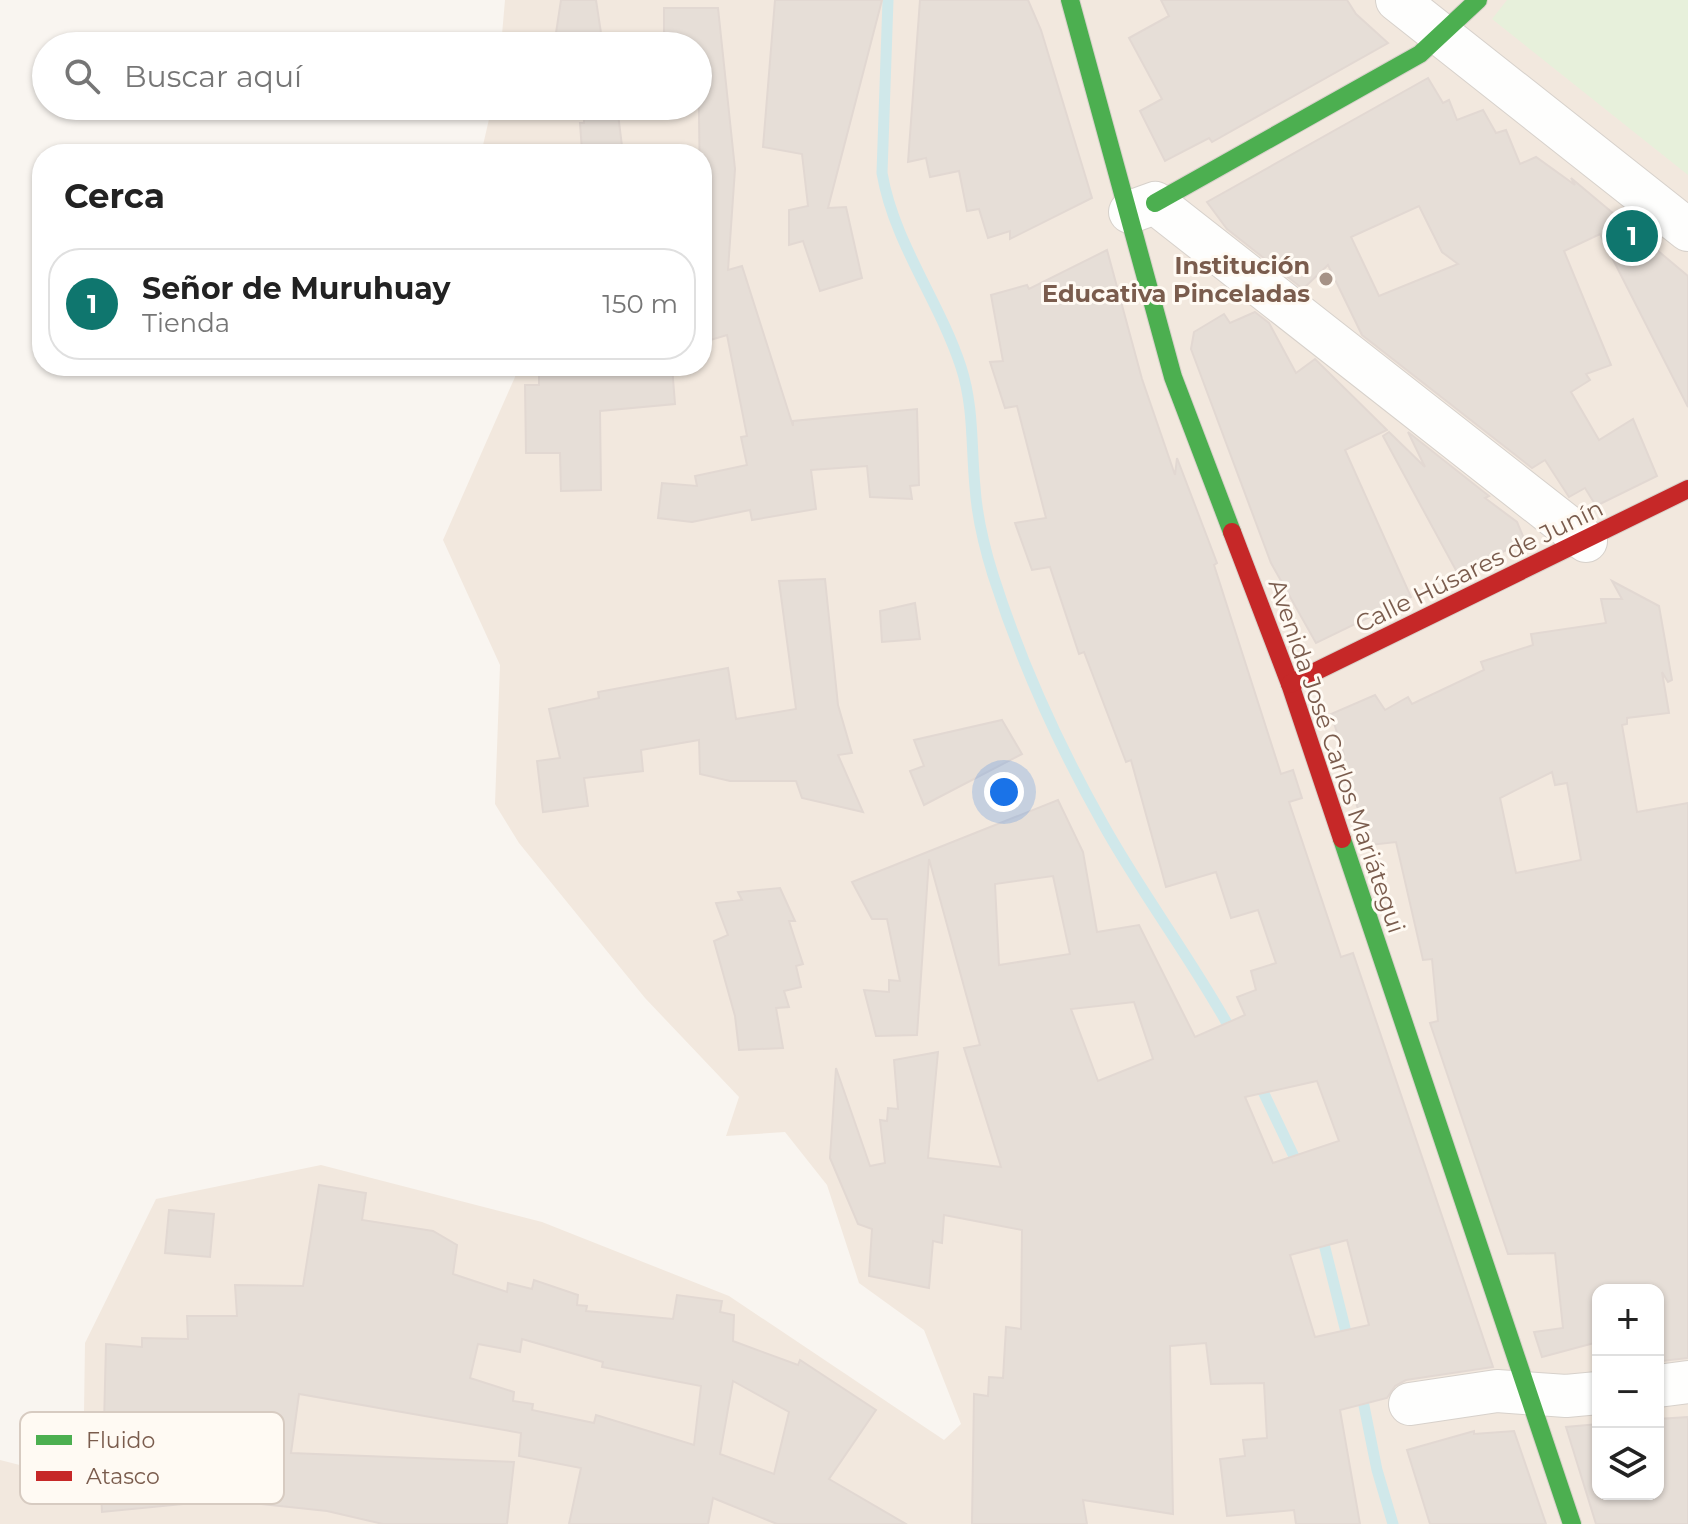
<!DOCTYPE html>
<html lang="es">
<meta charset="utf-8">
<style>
body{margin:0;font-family:Montserrat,sans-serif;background:#f6f6f6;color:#222}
.controls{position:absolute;right:24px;bottom:24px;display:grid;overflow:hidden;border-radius:16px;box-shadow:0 2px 6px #0004}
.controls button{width:72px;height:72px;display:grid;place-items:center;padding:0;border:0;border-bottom:2px solid #e0e0e0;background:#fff;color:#222;font:40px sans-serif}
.you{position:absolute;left:1004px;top:792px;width:28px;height:28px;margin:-20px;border:6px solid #fff;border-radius:50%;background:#1a73e8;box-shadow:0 0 0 12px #1a73e833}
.badge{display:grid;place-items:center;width:52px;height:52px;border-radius:50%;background:#0f766e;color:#fff;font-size:26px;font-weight:700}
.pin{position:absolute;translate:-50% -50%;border:4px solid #fff;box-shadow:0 2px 8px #0006}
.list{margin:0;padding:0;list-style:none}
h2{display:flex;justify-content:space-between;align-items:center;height:104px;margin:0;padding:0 32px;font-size:34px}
h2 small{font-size:26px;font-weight:400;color:#767676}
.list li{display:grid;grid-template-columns:52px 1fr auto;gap:24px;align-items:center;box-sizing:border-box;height:112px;margin:0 16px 16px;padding:0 16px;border:2px solid #e0e0e0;border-radius:32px}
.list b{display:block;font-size:30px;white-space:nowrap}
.list p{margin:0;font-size:26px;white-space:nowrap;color:#767676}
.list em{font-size:26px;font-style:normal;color:#767676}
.icon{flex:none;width:44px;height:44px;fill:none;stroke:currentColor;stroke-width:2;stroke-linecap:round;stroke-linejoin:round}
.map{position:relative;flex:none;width:1688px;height:1524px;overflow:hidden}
.search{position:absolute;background:#fff;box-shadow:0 2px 6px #0004;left:32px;top:32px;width:680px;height:88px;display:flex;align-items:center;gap:20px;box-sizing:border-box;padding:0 28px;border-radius:44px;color:#767676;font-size:30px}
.panel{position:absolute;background:#fff;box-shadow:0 2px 6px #0004;left:32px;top:144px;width:680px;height:232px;border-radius:32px}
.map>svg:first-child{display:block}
.residential{fill:#f2e8de;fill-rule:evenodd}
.green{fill:#e7f0db}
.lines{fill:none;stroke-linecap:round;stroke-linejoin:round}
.stream{stroke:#d0e8ea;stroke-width:11}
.building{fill:#e6ded7;stroke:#e2d8d2;stroke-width:2;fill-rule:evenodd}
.street-casing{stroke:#d7d1cb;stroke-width:44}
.fast-casing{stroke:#d9d2cb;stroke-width:20}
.jam-casing{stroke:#d9d2cb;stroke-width:20}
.street{stroke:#fefefd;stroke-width:42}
.fast{stroke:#4caf50;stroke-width:18}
.jam{stroke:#c62828;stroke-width:18}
.poi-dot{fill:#a69286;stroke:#fffaf3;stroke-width:3}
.labels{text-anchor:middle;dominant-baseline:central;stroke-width:6;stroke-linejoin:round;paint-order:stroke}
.poi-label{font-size:24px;font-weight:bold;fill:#7a5c4d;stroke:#fffaf3;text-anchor:end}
.street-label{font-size:24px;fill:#7a5c4d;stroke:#fffaf3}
.key{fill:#fffaf3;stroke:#d7cbc1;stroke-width:2}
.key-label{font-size:22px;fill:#7a5c4d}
</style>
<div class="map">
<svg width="1688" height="1524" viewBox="0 0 1688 1524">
<rect width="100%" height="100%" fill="#f9f5f0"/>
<path class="residential" d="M505,0H1688V1524H0V1460L83,1481L85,1343L156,1199L321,1165L542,1222L729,1296L944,1440L961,1424L924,1330L859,1283L827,1185L785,1132L726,1136L739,1097L645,998L519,843L495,804L500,665L443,540L515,377L516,366H702V154H481L492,106H698V46H501ZM1598,1290H1658V1494H1598Z"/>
<polygon class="green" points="1507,0 1688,0 1688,175 1492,19"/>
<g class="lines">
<g class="stream">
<path d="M888,0L882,173C894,243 939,300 961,367C974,407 971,446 975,487C977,518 984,546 993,575C1020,660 1059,746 1103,824C1143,896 1194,962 1233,1034"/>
<polyline points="1258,1081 1299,1167"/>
<polyline points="1321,1232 1349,1344"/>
<polyline points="1361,1391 1377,1470 1393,1524"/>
</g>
</g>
<g class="building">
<polygon points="561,0 596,0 603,46 554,46"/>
<polygon points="775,0 882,0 828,208 846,207 862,278 820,291 803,241 789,245 789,210 808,206 802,154 763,147"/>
<polygon points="920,0 1028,0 1041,30 1092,198 1010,239 1010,231 988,238 979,209 967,211 959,171 930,177 926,158 908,162"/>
<polygon points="1161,0 1347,0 1356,14 1388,43 1212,142 1209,138 1165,161 1140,111 1162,99 1129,38 1169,16"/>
<polygon points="664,8 718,8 735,169 728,270 742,266 793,426 793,421 917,409 919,485 910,486 912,499 870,497 867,466 811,470 816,509 752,520 750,510 692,522 658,518 662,483 697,486 695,476 747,465 741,437 747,436 727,335 707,341 702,326 698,46 680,46 680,36 664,35"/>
<path d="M1428,78L1443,103L1449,100L1457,120L1483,110L1496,133L1506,130L1520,164L1536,157L1575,185L1571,178L1688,276V407L1600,234L1564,251L1611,365L1586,374L1590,380L1571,392L1599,440L1633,419L1657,476L1596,506L1585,488L1569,497L1545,460L1532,468L1362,335L1328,265L1303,289L1227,229L1207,202ZM1419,206L1442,252L1458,264L1379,296L1351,237Z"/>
<polygon points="584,106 617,106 623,154 582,151 580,123 584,123"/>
<path d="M1107,250L1142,379L1175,475L1177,458L1217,563L1214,565L1281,774L1293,770L1302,798L1289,802L1341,957L1353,953L1493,1367L1406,1380L1395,1386L1387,1398L1340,1410L1360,1524H1296L1294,1510L1227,1516L1220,1459L1245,1456L1243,1440L1267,1438L1264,1383L1211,1384L1206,1343L1170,1346L1173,1514L1083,1500L1087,1524H972L974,1394L988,1396L989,1377L1003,1378L1006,1327L1021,1329L1022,1230L944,1215L942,1243L933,1241L929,1288L869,1276L872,1229L858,1224L830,1158L836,1068L870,1166L885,1163L880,1120L887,1121L888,1108L898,1109L894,1060L938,1052L928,1158L1001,1167L964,1048L980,1045L929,859L917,1035L876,1036L864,990L889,992V980L900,981L887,919H872L852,882L1058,800L1083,852L1097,932L1139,925L1195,1037L1245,1015L1237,997L1256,990L1251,971L1276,963L1258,910L1231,918L1216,872L1166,887L1131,760L1126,762L1084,652L1079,654L1050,567L1032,570L1015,523L1046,518L1017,406L1005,408L990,362L1003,361L991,295L1027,285L1029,289ZM1053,876L1070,954L999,965L995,884ZM1134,1002L1153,1059L1098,1081L1071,1009ZM1317,1081L1339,1141L1273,1163L1245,1097ZM1347,1240L1369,1325L1315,1337L1290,1255Z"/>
<polygon points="1255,312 1269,323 1296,373 1315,359 1387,430 1345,450 1411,597 1316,643 1271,563 1191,349 1194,332 1224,314 1230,323"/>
<polygon points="672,366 675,404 600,411 601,490 561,491 560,453 526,453 525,385 539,385 539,368"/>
<polygon points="1389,432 1425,467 1408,432 1489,496 1485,498 1517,522 1525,541 1458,574 1383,436"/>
<polygon points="825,579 838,705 852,753 838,755 863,812 802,798 796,781 730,781 700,774 699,740 641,750 643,771 584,778 588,806 543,812 537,761 560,758 549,709 599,698 598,692 728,668 736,719 796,709 779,581"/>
<path d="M1612,581L1659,606L1672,680L1668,682L1662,672L1669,713L1627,718V724L1622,725L1637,812L1688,803V1358L1662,1361L1658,1346V1290H1598V1342L1542,1357L1534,1332L1563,1328L1555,1253L1508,1254L1430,1023L1438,1021L1432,959L1423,960L1396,842L1370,845L1340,755L1344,754L1331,714L1375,695L1385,710L1408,697L1412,704L1484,670L1481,662L1533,645L1531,634L1606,623L1601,599H1622ZM1552,772L1555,785L1567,783L1581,860L1516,873L1500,798Z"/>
<polygon points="915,603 920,639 882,642 880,611"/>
<polygon points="1002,720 1022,754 924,805 910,771 924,766 914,740"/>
<polygon points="780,888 795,921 789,921 803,964 796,966 801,987 784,991 789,1007 776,1008 783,1048 739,1050 735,1016 714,941 728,935 716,903 742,900 738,892"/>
<path d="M319,1185L366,1193L362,1220L433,1231L457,1245L453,1274L507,1292L508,1283L532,1289L534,1280L578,1295L577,1305L587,1306L586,1311L673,1319L677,1295L722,1301L720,1312L734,1315L733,1341L798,1365L800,1360L876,1410L829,1479L906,1524H777L713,1498L708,1524H569L581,1468L519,1456L521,1433L299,1394L291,1453L514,1462L507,1524H383L327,1511L224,1500L102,1512L98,1426L104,1425L106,1344L142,1347V1338L188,1339L187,1316H237L235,1285L303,1286ZM522,1339L603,1362L602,1367L701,1386L694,1445L596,1415L594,1423L532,1410L533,1404L513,1401L514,1392L470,1378L478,1344L520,1352ZM733,1381L789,1412L774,1474L720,1454Z"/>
<polygon points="169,1210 214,1214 210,1257 165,1253"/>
<polygon points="1688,1417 1688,1524 1596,1524 1566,1427 1598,1424 1598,1494 1658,1494 1658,1419"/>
<polygon points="1474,1431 1474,1434 1514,1431 1546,1524 1430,1524 1407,1450"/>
</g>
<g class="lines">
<g class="street-casing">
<g id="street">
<polyline points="1397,0 1688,230"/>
<polyline points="1130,212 1155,203 1586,541"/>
<polyline points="1658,1386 1688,1382"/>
<polyline points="1410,1404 1497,1391 1566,1396 1598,1393"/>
</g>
</g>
<g class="fast-casing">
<g id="fast">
<polyline points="1070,0 1173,377 1232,532"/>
<polyline points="1155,203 1420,54 1478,0"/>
<polyline points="1342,839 1572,1524"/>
</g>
</g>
<g class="jam-casing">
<g id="jam">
<polyline points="1232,532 1290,684 1342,839"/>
<polyline points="1290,684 1688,489"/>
</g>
</g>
<use href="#street" class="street"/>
<use href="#fast" class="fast"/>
<use href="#jam" class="jam"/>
</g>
<circle class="poi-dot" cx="1326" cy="279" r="8"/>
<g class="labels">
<g class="poi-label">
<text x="1310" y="265">Institución<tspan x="1310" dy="28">Educativa Pinceladas</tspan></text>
</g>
<g class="street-label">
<text transform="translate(1479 566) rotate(-26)">Calle Húsares de Junín</text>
<text transform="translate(1337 756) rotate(71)">Avenida José Carlos Mariátegui</text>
</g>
</g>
<rect x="20" y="1412" width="264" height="92" rx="12" class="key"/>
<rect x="36" y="1435" width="36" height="10" fill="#4caf50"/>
<rect x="36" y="1471" width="36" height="10" fill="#c62828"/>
<g class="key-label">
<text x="86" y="1448">Fluido</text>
<text x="86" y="1484">Atasco</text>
</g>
</svg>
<div class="controls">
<button>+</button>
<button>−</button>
<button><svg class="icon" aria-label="layers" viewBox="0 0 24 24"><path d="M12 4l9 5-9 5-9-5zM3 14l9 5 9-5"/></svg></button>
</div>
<div class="you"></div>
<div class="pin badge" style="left:1632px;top:236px">1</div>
<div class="search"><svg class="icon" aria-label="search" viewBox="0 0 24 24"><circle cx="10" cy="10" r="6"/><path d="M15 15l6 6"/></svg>Buscar aquí</div>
<section class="panel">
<h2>Cerca<small></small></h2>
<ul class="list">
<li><span class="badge">1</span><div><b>Señor de Muruhuay</b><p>Tienda</p></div><em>150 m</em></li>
</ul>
</section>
</div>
